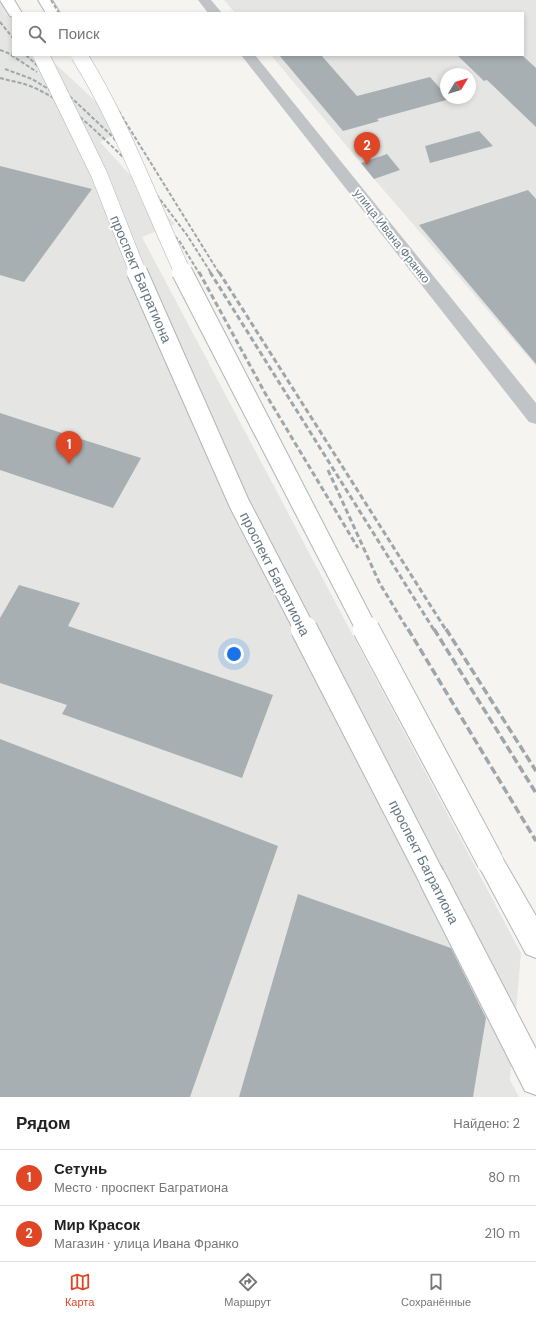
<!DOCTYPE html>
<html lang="ru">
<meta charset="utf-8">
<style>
body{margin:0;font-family:"DM Sans",sans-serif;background:#f2f2f2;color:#222}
.compass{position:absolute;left:440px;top:68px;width:36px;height:36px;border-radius:50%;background:#fff;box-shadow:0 2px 6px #0003;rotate:52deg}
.you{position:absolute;left:234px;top:654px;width:14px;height:14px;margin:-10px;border:3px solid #fff;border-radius:50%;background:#1a73e8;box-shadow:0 0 0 6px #1a73e833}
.badge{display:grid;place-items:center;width:26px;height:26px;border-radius:50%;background:#df4626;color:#fff;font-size:13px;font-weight:700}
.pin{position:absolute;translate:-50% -33px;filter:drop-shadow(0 1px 2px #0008)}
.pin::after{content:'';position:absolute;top:21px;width:14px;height:12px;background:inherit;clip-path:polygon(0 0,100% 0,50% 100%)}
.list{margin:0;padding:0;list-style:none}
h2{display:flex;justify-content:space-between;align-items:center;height:52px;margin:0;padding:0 16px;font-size:17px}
h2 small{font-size:13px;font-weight:400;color:#767676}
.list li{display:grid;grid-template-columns:26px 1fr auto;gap:12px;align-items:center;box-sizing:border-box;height:56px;padding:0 16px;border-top:1px solid #e0e0e0}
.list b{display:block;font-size:15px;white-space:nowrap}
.list p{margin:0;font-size:13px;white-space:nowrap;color:#767676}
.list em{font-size:13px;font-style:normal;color:#767676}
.icon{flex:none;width:22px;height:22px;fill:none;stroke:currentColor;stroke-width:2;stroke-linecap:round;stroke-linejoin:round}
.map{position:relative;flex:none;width:536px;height:1097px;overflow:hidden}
.search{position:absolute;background:#fff;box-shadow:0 2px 6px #0003;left:12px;right:12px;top:12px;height:44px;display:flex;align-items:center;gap:10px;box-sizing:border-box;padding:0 14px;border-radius:0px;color:#767676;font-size:15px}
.sheet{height:164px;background:#fff}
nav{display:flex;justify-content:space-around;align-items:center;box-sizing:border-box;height:56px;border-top:1px solid #e0e0e0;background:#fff;font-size:11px;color:#767676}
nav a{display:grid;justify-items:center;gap:2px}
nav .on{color:#df4626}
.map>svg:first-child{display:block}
.built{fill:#e5e6e4;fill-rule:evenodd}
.building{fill:#a7afb3}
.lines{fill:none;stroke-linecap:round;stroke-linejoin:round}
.primary-casing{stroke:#b1b6b9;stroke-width:2}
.street{fill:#c0c4c7;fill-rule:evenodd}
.primary{fill:#fff;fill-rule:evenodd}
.rail-far2{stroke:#9fa6aa;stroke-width:2;stroke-dasharray:4 2;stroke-linecap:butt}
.rail-far1{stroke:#9fa6aa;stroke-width:3;stroke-dasharray:5.5 3;stroke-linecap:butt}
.rail{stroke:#9fa6aa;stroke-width:3.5;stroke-dasharray:8 3.5;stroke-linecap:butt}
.primary-bridge-far2-casing{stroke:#b1b6b9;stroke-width:17;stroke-linecap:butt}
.primary-bridge-far1-casing{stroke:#b1b6b9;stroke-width:22;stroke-linecap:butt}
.primary-bridge-casing{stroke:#b1b6b9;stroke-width:28;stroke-linecap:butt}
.primary-bridge-far2{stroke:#fff;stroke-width:16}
.primary-bridge-far1{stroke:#fff;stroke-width:20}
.primary-bridge{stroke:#fff;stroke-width:26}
.labels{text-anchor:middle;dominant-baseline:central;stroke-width:4;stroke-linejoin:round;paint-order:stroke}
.far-street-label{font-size:12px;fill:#647681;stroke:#fff}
.street-label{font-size:14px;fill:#647681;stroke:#fff}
</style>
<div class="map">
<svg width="536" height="1097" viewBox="0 0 536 1097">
<rect width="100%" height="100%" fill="#f5f4f1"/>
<g class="built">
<polygon points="0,0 13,0 13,55 46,55 125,129 100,142 175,224 142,237 521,953 510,1080 519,1097 0,1097"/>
<path d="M224,0H536V366L374,179L271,55H523V13H235ZM446,74H470V98H446Z"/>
</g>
<g class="building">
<polygon points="279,55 321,55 357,96 430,77 446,95 446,98 450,99 377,119 379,121 343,131"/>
<polygon points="457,55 522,55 536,68 536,127 487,80 484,81"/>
<polygon points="479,131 493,146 430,163 425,146"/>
<polygon points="387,154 400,170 374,179 361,163"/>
<polygon points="0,166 92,189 24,282 0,275"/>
<polygon points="528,190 536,199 536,364 419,225"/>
<polygon points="0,413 43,427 141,458 113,508 0,470"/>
<polygon points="19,585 80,603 68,626 273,695 242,778 62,714 67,705 0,683 0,618"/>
<polygon points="0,739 278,846 190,1097 0,1097"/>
<polygon points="298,894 451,948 486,1018 473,1097 239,1097"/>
</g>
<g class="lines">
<g class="primary-casing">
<g id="primary">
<polygon points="0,0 14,0 22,13 13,13 13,17 10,16"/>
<polygon points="38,0 52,0 60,13 46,13"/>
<polygon points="490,848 499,852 536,916 536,958 526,954 481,870 477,861 481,852"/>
<polygon points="431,862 441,866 536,1049 536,1095 525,1091 421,886 417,876 421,866"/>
</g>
</g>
<g class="street">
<polygon points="198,0 211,0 222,13 208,13"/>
<polygon points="241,55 255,55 536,403 536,424 529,422"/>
</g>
<use href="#primary" class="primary"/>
<g class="rail-far2">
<polyline points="51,0 59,13"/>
<polyline points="0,22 13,38"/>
<polyline points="0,50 8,53 37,72"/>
<polyline points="26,55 112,136 187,235 211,273"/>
<polyline points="84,55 219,273"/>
<polyline points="5,69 32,79 63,98"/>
<path d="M0,78C10,81 20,82 30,86C67,101 96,131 124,158"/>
<polyline points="171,232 180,242 199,273"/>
</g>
<g class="rail-far1">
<polyline points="199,272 265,393 358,548"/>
<polyline points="210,272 434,630"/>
<polyline points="219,272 446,630"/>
<polyline points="328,470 380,584 408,630"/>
</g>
<g class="rail">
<polyline points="408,629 536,841"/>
<polyline points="434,629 536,793"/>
<polyline points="446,629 536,771"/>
</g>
<g class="primary-bridge-far2-casing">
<g id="primary-bridge-far2">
<polyline points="41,55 99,174 138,273"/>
<path d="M79,55C122,124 149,200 183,273"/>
</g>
</g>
<g class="primary-bridge-far1-casing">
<g id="primary-bridge-far1">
<polyline points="137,272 239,503 305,630"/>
<polyline points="182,272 367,630"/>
</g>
</g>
<g class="primary-bridge-casing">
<g id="primary-bridge">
<polyline points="304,629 431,876"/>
<polyline points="366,629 490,861"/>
</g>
</g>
<use href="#primary-bridge-far2" class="primary-bridge-far2"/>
<use href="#primary-bridge-far1" class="primary-bridge-far1"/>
<use href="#primary-bridge" class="primary-bridge"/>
</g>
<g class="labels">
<g class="far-street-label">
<text transform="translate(392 236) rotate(52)">улица Ивана Франко</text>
</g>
<g class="street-label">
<text transform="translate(141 279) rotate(67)">проспект Багратиона</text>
<text transform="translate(275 574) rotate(63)">проспект Багратиона</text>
<text transform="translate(424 862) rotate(63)">проспект Багратиона</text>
</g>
</g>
</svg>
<svg class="compass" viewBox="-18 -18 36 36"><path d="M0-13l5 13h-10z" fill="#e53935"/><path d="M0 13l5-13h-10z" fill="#767676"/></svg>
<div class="you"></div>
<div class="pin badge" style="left:69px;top:464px">1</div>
<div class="pin badge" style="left:367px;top:165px">2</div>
<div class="search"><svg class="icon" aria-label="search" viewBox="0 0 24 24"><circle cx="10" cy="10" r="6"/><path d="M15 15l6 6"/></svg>Поиск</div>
</div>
<section class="sheet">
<h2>Рядом<small>Найдено: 2</small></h2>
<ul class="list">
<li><span class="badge">1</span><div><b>Сетунь</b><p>Место · проспект Багратиона</p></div><em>80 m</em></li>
<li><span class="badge">2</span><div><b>Мир Красок</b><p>Магазин · улица Ивана Франко</p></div><em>210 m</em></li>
</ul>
</section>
<nav>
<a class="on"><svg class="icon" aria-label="map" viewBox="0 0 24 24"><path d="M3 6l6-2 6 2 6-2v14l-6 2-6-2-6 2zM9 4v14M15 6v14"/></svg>Карта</a>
<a><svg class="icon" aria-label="directions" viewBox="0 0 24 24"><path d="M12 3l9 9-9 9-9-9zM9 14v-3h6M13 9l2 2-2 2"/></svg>Маршрут</a>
<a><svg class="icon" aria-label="saved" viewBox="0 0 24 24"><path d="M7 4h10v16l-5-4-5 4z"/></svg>Сохранённые</a>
</nav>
